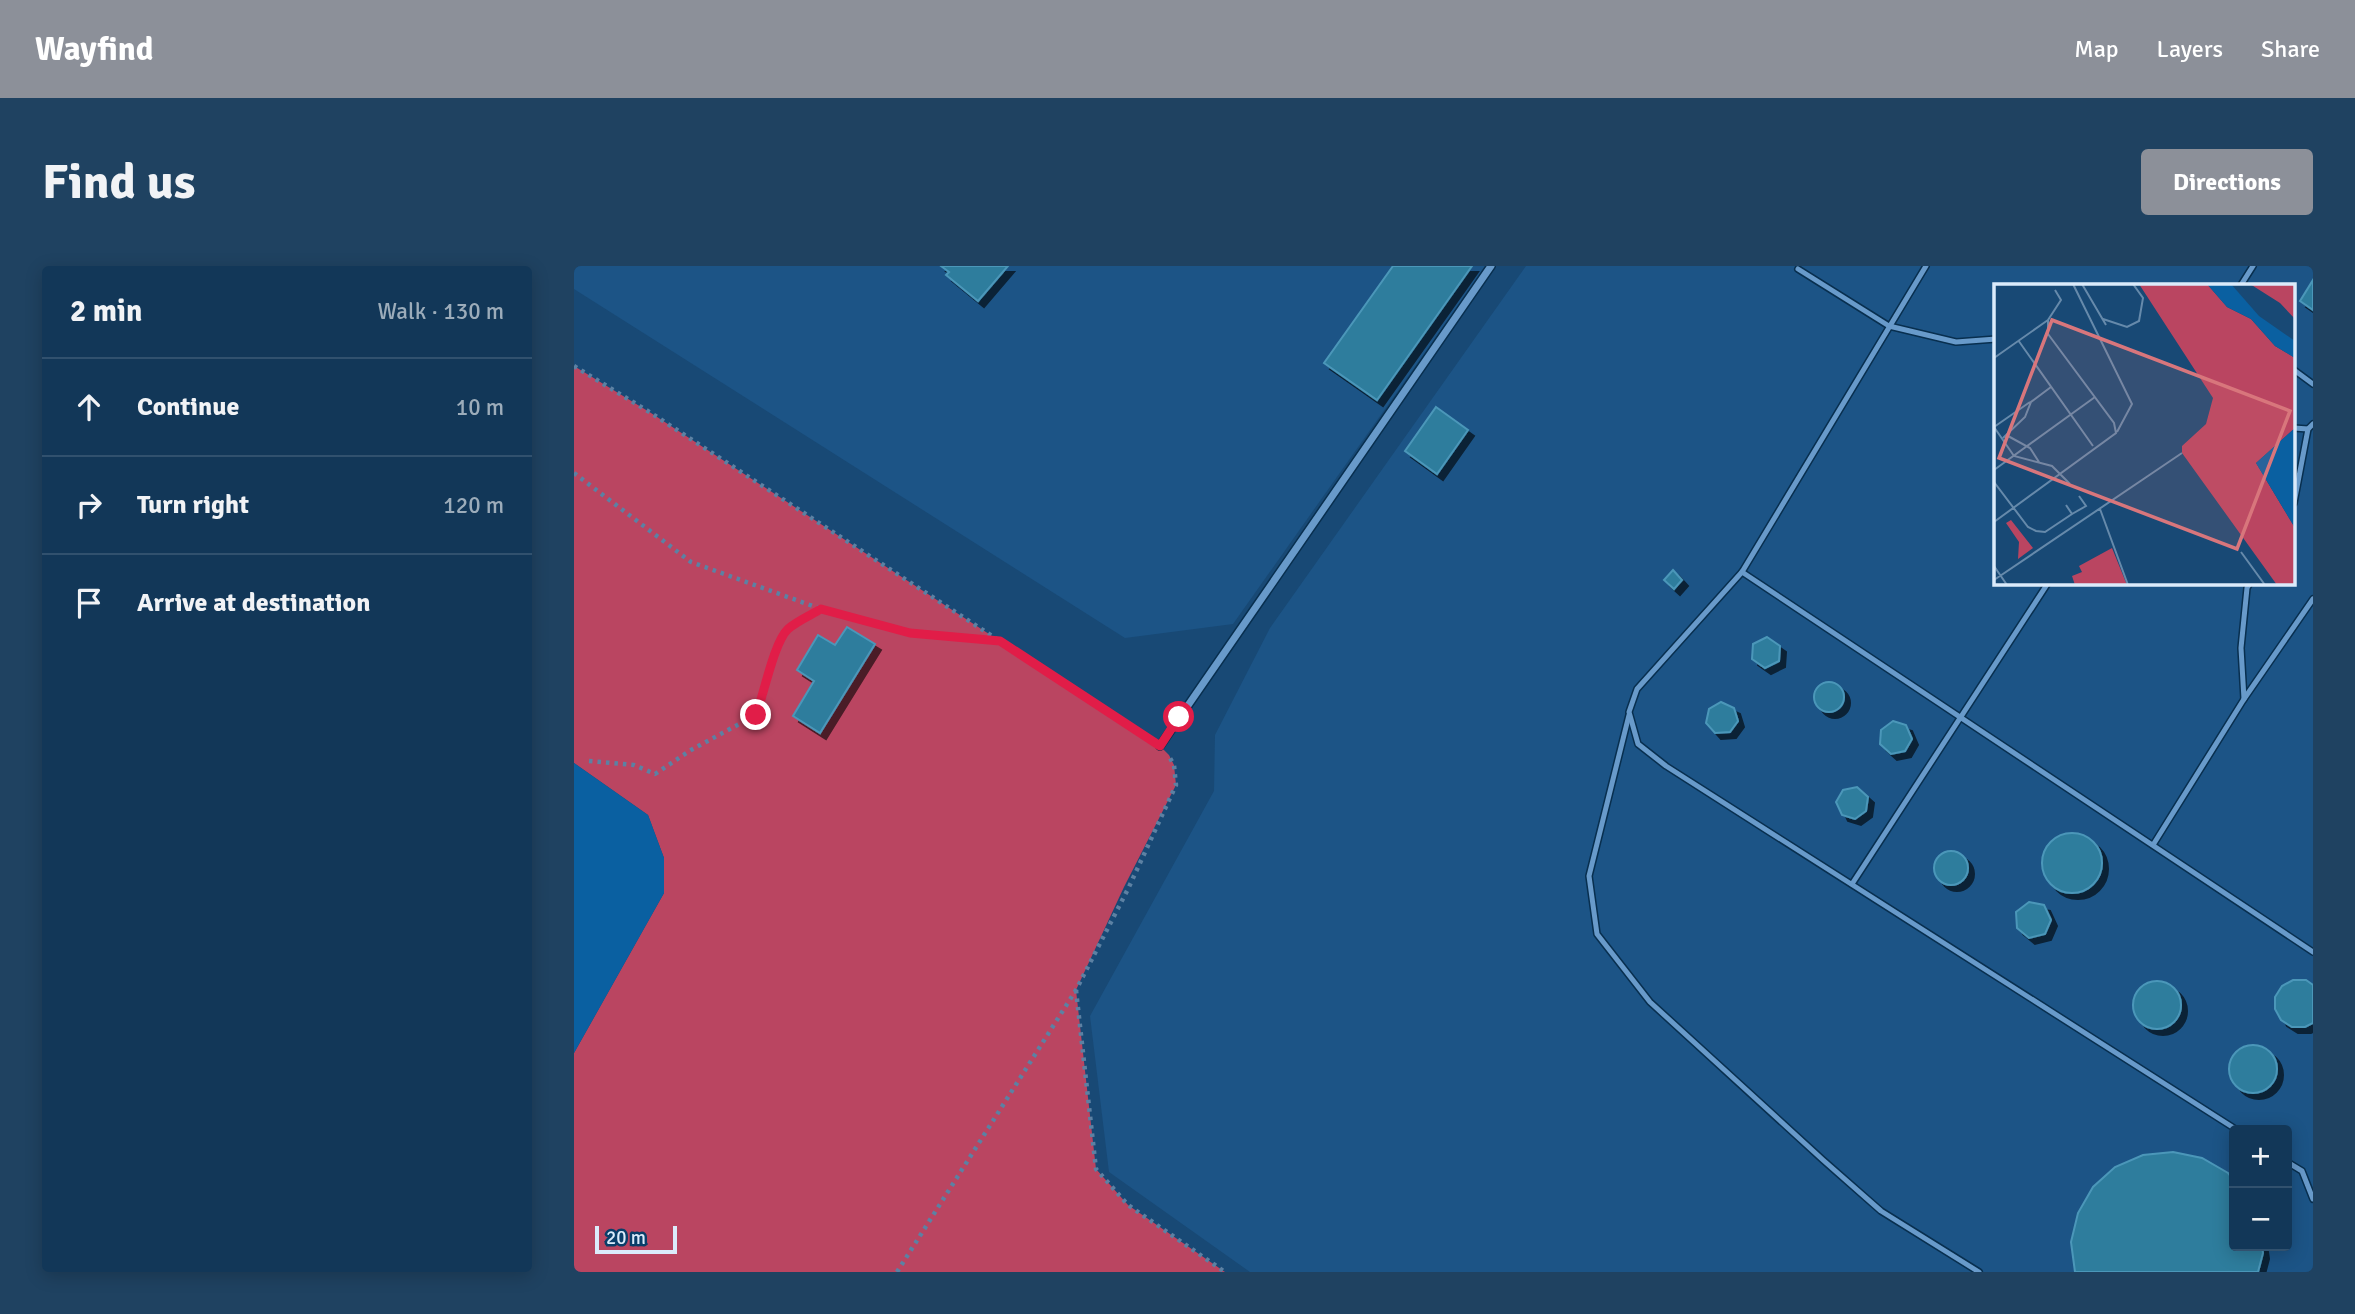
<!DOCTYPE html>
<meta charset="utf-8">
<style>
body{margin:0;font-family:Signika,sans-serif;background:#1f4261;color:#f1f3f6}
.controls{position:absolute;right:21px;bottom:21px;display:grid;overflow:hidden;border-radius:7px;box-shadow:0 4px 18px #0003}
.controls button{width:63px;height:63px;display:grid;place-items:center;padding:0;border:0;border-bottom:2px solid #31516e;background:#123758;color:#f1f3f6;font:35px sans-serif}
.scale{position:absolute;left:21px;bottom:18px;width:82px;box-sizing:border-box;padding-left:7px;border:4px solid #dbebfb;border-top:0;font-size:19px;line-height:24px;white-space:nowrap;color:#dbebfb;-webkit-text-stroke:5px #093e69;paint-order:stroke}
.stop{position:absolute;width:21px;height:21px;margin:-16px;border:5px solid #e11d48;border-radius:50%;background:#fff}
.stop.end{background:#e11d48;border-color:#fff;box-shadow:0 2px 7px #0008}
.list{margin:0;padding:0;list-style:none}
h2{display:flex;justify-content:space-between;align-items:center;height:91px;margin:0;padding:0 28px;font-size:30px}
h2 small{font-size:23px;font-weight:400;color:#9cacba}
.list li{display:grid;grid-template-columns:46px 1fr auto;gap:21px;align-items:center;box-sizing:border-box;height:98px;padding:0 28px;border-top:2px solid #31516e}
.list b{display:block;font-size:26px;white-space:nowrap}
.list em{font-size:23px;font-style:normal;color:#9cacba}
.icon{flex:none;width:38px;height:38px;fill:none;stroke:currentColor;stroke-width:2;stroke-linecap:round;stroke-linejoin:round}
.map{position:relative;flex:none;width:1739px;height:1006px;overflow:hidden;border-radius:7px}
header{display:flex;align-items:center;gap:42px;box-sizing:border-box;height:98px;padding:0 35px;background:#8c9099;color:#fff}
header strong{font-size:33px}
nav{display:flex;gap:38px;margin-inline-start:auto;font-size:24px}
.intro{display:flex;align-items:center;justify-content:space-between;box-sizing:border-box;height:168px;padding:0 42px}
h1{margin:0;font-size:49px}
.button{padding:18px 32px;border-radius:7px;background:#8c9099;color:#fff;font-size:24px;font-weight:700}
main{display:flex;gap:42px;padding:0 42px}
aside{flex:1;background:#123758;border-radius:7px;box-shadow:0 4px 18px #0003}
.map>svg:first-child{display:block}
.built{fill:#1c5486;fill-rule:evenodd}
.green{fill:#ba4561;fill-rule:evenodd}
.water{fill:#0a60a1}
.building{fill:#2e7d9d;stroke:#4b97b9;stroke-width:2;filter:url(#shadow)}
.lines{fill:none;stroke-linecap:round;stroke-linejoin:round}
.service-casing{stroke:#082f4f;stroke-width:8}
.minor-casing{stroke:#082f4f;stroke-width:10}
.path{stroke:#5c81a3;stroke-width:4.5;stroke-dasharray:3.5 5;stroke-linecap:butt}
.service{stroke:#689aca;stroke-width:5}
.minor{stroke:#689aca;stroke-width:7}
.route{stroke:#e11d48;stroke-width:9}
.inset-road{fill:none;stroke:#668aab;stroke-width:2}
.view{fill:#d8767c;fill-opacity:0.15;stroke:#d8767c;stroke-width:3.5}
.inset-edge{fill:none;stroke:#dbebfb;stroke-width:3.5}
</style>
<header>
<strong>Wayfind</strong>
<nav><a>Map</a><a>Layers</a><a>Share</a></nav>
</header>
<div class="intro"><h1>Find us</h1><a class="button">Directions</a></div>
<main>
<aside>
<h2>2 min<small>Walk · 130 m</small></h2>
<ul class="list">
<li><svg class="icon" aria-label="ahead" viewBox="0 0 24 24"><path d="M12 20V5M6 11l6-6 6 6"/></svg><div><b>Continue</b></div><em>10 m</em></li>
<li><svg class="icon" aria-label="right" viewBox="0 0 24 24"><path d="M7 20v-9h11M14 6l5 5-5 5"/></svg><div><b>Turn right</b></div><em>120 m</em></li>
<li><svg class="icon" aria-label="arrive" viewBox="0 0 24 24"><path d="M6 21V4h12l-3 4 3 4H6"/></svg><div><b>Arrive at destination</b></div></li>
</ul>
</aside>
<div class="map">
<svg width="1739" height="1006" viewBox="0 0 1739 1006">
<defs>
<filter id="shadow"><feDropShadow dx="6" dy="6" stdDeviation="0" flood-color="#0009"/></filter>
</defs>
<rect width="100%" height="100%" fill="#184975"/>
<g class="built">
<polygon points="0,0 912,0 659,358 551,372 0,23"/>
<path d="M952,0H1739V1006H676L535,906L516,750L640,525L641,469L696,362ZM1422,19H1720V317H1422ZM1660,864H1713V980H1660Z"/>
</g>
<path class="green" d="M0,100L77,147L548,455L586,480L595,489L600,499L602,519L550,621L502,724L522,903L554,939L651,1006H0V787L90,627V592L74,549L0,497ZM273,361L301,378L246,466L219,450L240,415L223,403L244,369L261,379Z"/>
<polygon class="water" points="0,497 74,549 90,592 90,627 0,787"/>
<g class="building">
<polygon points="367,0 434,0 404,35 372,9 375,6"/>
<polygon points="819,0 898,0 803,134 750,97"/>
<polygon points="1739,14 1739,44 1726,35"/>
<polygon points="862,141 894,164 863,208 831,185"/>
<polygon points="1099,304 1108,314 1100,323 1090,314"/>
<polygon points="273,361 301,378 246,467 219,450 240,415 223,404 244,369 261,379"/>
<polygon points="1193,371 1206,380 1205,395 1191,402 1178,393 1179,378"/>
<circle cx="1255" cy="431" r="15"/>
<polygon points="1147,436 1160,442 1164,455 1156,466 1141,467 1132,457 1135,443"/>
<polygon points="1319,455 1332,459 1338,473 1331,485 1317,488 1306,478 1307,464"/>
<polygon points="1283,521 1294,531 1292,545 1281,553 1268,549 1262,536 1269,524"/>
<circle cx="1498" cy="597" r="30"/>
<circle cx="1377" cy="602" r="17"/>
<polygon points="1455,636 1470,639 1477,654 1471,668 1455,672 1443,662 1442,646"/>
<polygon points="1719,714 1732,714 1739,719 1739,757 1731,761 1718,761 1707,754 1701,743 1701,731 1708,720"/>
<circle cx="1583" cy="739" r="24"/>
<circle cx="1679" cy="803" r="24"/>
<polygon points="1599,886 1628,892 1654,907 1660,915 1660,980 1688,980 1689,987 1684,1006 1501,1006 1497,976 1504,947 1519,921 1541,901 1569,889"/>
</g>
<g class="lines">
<g class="service-casing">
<g id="service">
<polyline points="1352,0 1168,306 1063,423 1055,446 1064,478 1092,500 1663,864"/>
<polyline points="1224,3 1315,60 1382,76 1422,73"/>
<polyline points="1667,19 1679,0"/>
<polyline points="1720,104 1739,118"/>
<polyline points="1720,162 1734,163"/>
<polyline points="1720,237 1734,163 1739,158"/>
<polyline points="1168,306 1739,686"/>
<polyline points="1670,433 1739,333"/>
<polyline points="1055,449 1015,610 1023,668 1076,736 1249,894 1307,945 1405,1006"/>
<polyline points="1579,579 1670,433 1667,382 1673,322 1676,317"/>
<polyline points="1278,618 1474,317"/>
<polyline points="1713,896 1728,905 1739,933"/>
</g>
</g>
<g class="minor-casing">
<polyline id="minor" points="586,480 917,0"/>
</g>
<g class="path">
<polyline points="0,100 77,147 574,472"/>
<polyline points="0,207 117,296 247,343 336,367 425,375"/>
<polyline points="15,495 60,499 81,508 117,484 182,449 190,430 201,388 213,364 247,344"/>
<polyline points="502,724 522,903 554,939 651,1006"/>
<polyline points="323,1006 502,724 554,623 602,519 600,499 596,492"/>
</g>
<use href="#service" class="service"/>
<use href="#minor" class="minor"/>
</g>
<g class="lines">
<path class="route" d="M182,449C190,428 200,376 214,363C223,355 237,349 247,343L336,367L426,375L586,480L605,451"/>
</g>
<g transform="translate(1420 18)">
<rect width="301" height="301" fill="#184975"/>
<path d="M145,0H213L233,23L257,35L281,62L301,74V144L262,179L301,244V301H283L188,169V162L212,140L219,114ZM256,0H301V35L286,19ZM17,236L39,264L24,275L25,258L12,239ZM118,264L133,301H81L78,292L88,288L85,282Z" fill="#ba4561"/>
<path d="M213,0H237L265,32L301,57V74L281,62L257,35L233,23ZM301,144V244L262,179Z" fill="#0a60a1"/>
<path class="inset-road" d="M79,0L138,120L123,148M88,0L112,41M109,35L133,43L145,37L149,14L139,0M24,56L99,162M0,74L54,36M0,143L20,172L58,182L76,200M0,143L36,118M14,152L36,164L45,178M9,154L31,133L37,118L57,103M0,186L101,113M0,198L34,243L42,247L51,248L78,230L72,221M106,225L134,301M78,230L92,222L85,212M0,238L122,149L120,139L54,50V36L67,16L61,6M247,268L271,301M0,282L13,301M0,296L188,169"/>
<path class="view" d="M58,36L296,127L243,265L5,174Z"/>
<rect width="301" height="301" class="inset-edge"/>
</g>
</svg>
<div class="controls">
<button>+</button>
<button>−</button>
</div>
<div class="scale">20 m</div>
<div class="stop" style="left:605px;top:451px"></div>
<div class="stop end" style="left:182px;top:449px"></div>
</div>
</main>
